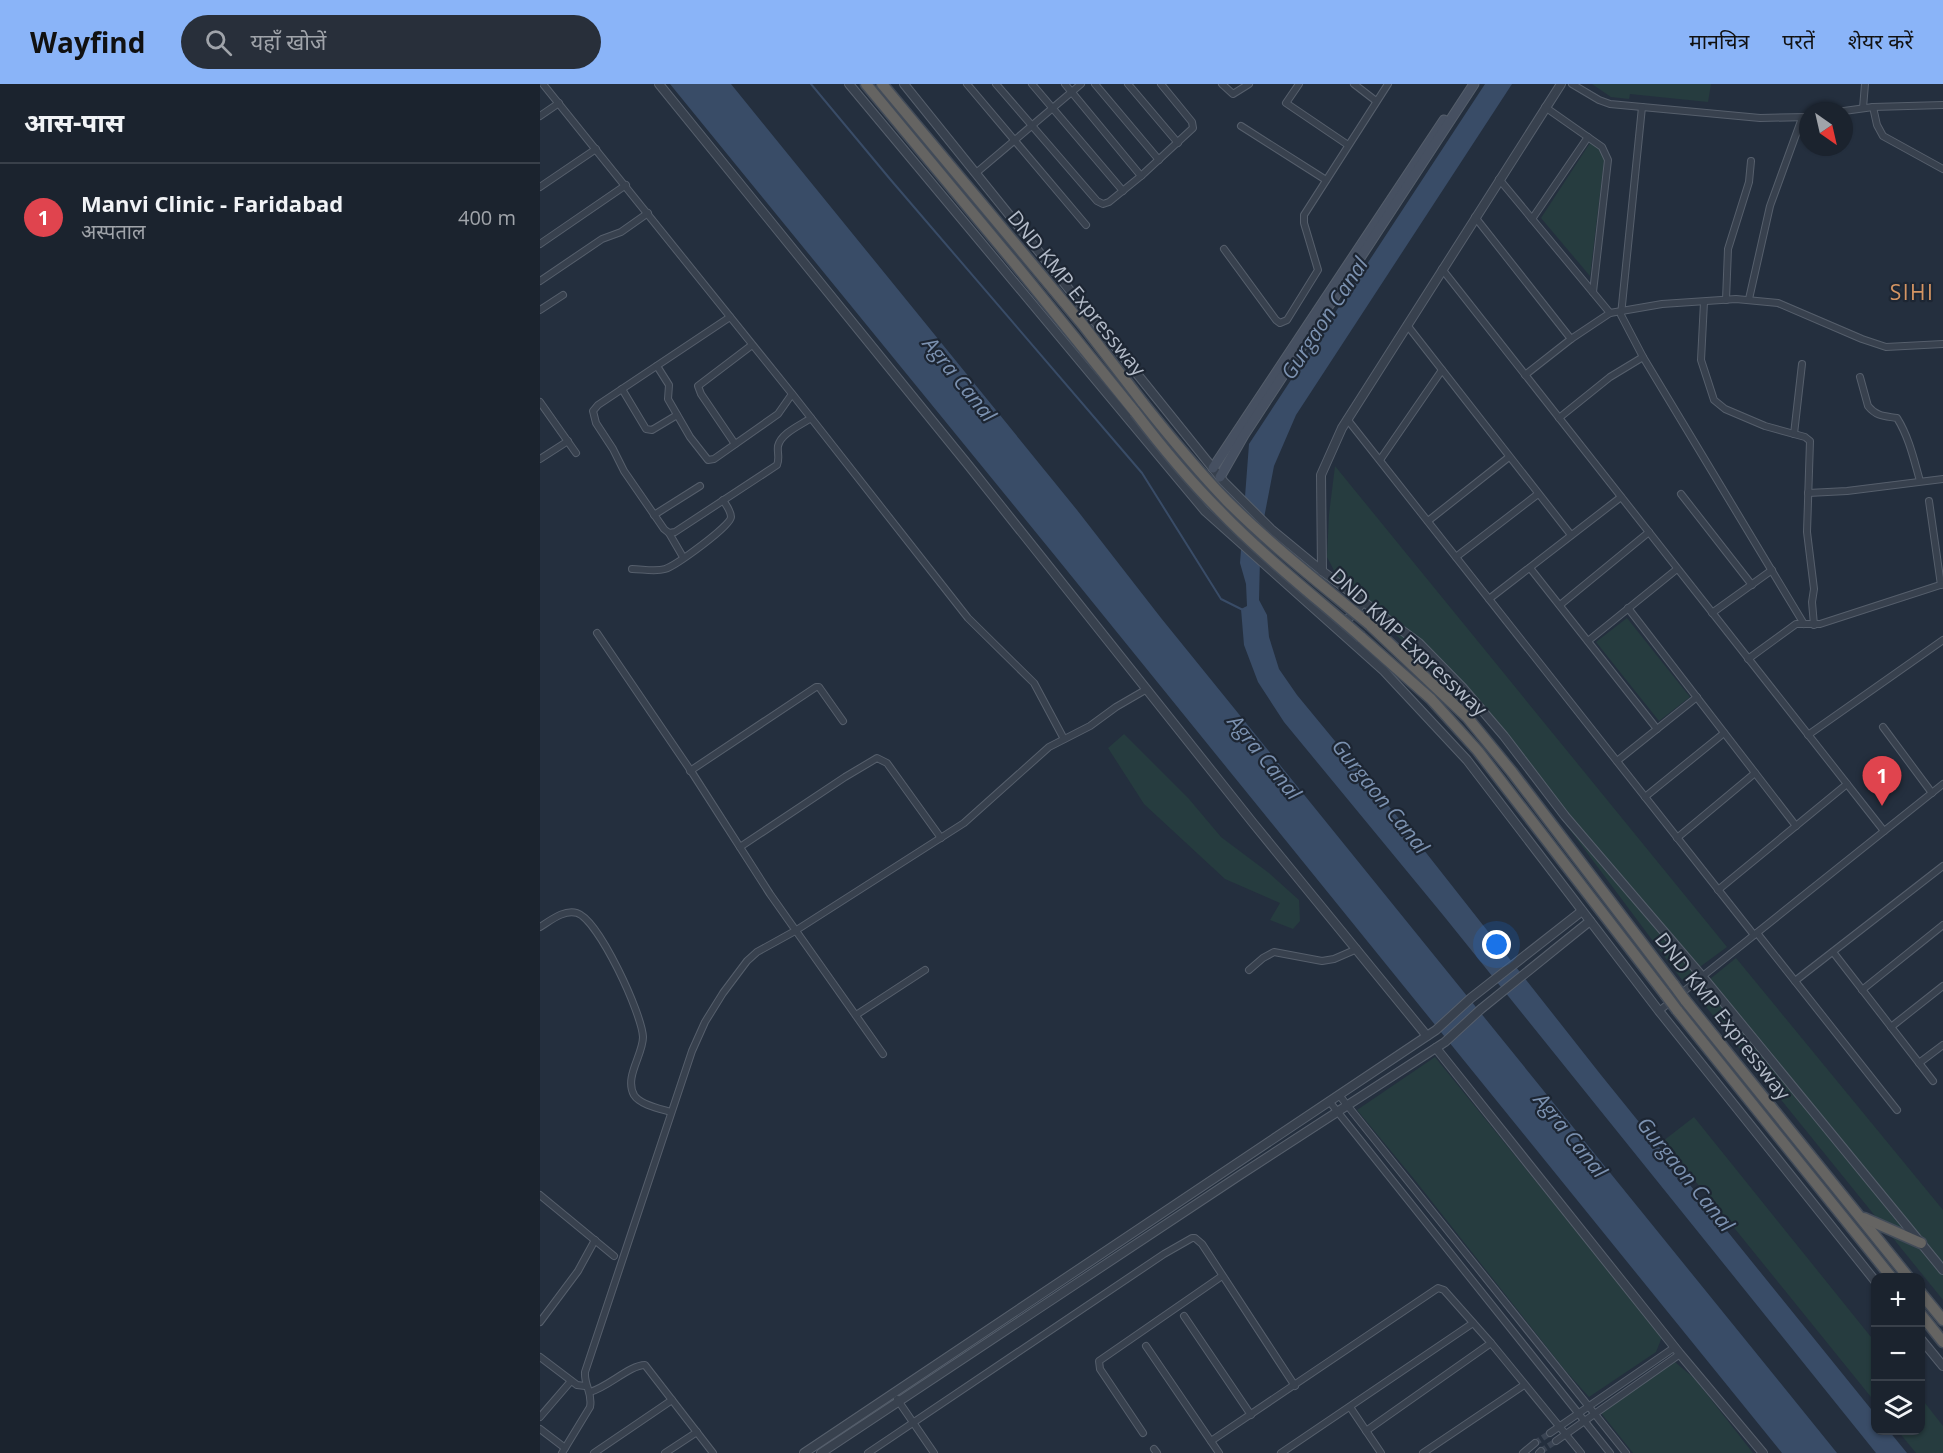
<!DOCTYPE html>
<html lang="hi">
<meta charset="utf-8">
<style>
body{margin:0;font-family:"Open Sans","Noto Sans Devanagari",sans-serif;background:#282f3a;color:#f1f3f6}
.controls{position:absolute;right:18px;bottom:18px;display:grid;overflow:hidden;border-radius:12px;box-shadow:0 2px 4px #0004}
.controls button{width:54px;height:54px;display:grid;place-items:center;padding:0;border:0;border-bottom:2px solid #39404a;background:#1b232e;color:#f1f3f6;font:30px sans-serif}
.compass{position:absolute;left:1259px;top:18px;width:54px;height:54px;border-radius:50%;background:#1b232e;box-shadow:0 2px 4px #0004;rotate:146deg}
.you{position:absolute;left:957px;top:861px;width:21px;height:21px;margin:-15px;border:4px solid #fff;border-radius:50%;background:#1a73e8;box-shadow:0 0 0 9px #1a73e833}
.badge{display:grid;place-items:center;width:39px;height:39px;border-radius:50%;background:#8ab4f8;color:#fff;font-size:20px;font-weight:700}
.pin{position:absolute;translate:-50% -50px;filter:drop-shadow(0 2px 3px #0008)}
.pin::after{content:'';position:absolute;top:32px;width:21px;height:18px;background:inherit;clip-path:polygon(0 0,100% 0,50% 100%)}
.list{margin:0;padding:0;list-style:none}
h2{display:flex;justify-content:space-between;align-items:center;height:78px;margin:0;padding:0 24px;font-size:26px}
h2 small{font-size:20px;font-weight:400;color:#a0a4aa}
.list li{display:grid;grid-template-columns:39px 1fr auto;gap:18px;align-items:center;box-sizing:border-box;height:108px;padding:0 24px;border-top:2px solid #39404a}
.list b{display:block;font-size:22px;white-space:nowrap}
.list p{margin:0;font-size:20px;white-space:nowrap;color:#a0a4aa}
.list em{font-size:20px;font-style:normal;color:#a0a4aa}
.icon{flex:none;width:33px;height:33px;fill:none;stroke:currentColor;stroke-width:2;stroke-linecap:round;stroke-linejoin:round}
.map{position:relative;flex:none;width:1403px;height:1369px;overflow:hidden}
header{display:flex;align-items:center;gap:36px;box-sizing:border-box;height:84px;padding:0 30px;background:#8ab4f8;color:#111}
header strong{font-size:28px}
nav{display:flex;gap:33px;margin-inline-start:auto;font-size:21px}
.search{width:420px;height:54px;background:#282f3a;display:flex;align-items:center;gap:15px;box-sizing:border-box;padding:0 21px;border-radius:33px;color:#a0a4aa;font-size:22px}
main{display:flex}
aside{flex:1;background:#1b232e}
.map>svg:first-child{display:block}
.green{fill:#263c3f}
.water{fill:#394c67}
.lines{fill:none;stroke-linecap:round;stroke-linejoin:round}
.stream{stroke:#394c67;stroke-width:2}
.minor-tunnel{stroke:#3a4453;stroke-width:6;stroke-dasharray:6 3;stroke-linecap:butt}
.minor-casing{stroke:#565f6c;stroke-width:8}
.tertiary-casing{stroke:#565f6c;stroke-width:10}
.secondary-casing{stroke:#565f6c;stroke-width:11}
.trunk-casing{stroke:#434c59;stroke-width:13}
.minor{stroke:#38414e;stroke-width:6}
.tertiary{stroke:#38414e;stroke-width:8}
.secondary{stroke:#465061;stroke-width:9}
.trunk{stroke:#656462;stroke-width:10}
.trunk-bridge-casing{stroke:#434c59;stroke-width:13;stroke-linecap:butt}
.trunk-bridge{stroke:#656462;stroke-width:10}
.labels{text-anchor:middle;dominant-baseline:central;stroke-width:4.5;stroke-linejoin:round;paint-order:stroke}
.street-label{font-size:20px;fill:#b4bcc9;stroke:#1d2633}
.neighbourhood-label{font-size:21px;letter-spacing:1.5px;fill:#d59563;stroke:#1d2633}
.water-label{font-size:21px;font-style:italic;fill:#7c92b1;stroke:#1d2633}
</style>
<header>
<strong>Wayfind</strong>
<div class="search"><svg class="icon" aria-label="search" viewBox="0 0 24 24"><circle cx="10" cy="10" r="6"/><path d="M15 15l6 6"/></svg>यहाँ खोजें</div>
<nav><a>मानचित्र</a><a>परतें</a><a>शेयर करें</a></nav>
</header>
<main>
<aside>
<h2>आस-पास<small></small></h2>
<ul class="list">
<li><span class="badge" style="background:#e0444e">1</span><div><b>Manvi Clinic - Faridabad</b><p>अस्पताल</p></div><em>400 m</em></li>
</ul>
</aside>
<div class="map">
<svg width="1403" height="1369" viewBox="0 0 1403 1369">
<rect width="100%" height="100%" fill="#242f3e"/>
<g class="green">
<polygon points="1052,0 1171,0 1168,18 1090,10 1089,15 1071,13"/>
<polygon points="1050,59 1065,69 1050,192 1001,134"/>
<polygon points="795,382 1187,863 1142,896 960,652 928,619 800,498 787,473 789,430"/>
<polygon points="1087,534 1150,613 1119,637 1056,558"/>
<polygon points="584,650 649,715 681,753 729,789 759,816 760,837 753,845 730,836 740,819 685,795 604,720 568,664"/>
<polygon points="1196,874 1403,1126 1403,1216 1154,908"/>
<polygon points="895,973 1122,1253 1116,1268 1049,1313 1024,1285 874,1095 817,1026"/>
<polygon points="1154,1033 1335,1258 1335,1318 1166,1109 1138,1079 1123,1057"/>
<polygon points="1135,1278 1155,1295 1213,1369 1093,1369 1061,1329"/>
<polygon points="1381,1314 1403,1342 1403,1369 1376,1369 1358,1347 1380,1346"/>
</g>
<g class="water">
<polygon points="130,0 191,0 537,426 621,534 1297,1369 1242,1369 516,473"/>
<polygon points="945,0 972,0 756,331 734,382 724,434 720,474 719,516 727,531 729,553 739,585 757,611 865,742 1061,991 1335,1330 1336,1346 1349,1347 1367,1369 1336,1369 903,831 744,638 718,598 704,561 701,525 707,522 706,500 700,479 709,360"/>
</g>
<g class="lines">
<polyline class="stream" points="271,0 350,95 602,389 681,515 703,526"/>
<g class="minor-tunnel">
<polyline points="995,1359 1010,1349"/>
<polyline points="1001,1367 1016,1357"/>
</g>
<g class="minor-casing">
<g id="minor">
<polyline points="3,0 253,311 428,534 494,599 524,655"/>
<polyline points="427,0 546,141"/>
<polyline points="456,0 557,117 563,120 569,118 601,92 653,44 652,38 621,0"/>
<polyline points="492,0 583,107"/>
<polyline points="525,0 601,92"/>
<polyline points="555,0 619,76"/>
<polyline points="588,0 638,59"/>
<polyline points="682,0 693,10 709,0"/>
<polyline points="759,0 746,19 808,61"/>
<polyline points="814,0 836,17"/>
<polyline points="1032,0 1059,16 1070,20 1220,34 1268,33"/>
<polyline points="1005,23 1062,63 1068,76 1053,208"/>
<polyline points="1102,23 1081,231 1103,273 1264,540"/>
<polyline points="1333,23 1337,41 1343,52 1403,85"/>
<polyline points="1323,24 1325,0"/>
<polyline points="1304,27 1333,23 1403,21"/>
<polyline points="0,32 19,19"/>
<polyline points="701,42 786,96"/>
<polyline points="436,89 541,0"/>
<polyline points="959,95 1070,229"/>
<polyline points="0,103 56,65"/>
<polyline points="935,133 1031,255"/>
<polyline points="992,135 1048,53"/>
<polyline points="0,160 86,101"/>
<polyline points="684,165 736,236 740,239 747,236 778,186 764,139 764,131 848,0"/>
<polyline points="902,185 1344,747"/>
<polyline points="0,197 62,155 81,148 108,129"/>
<polyline points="1209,215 1230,122 1262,34"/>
<polyline points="1186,216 1188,165 1209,98 1211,77"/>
<polyline points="1164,218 1161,276 1174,316 1185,325 1225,342 1265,353 1270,357 1267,448 1274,505 1272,518 1274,541"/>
<polyline points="0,226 23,211"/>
<path d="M190,233L58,321L53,327L56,339L73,365L84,387L124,445L129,449L135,448L237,381C240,374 237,369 238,362C241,349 261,341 271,334"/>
<polyline points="867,241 1031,451"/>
<polyline points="117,282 129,301 128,315 150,353 168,376 174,375 238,330 252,310"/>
<polyline points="985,291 1031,255 1070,229 1122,220 1196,215 1238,219 1322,255 1346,263 1403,260"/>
<path d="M1320,293L1328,322C1337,333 1345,332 1357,334C1369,353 1374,376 1380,397"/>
<polyline points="82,305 106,345 112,346 137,331"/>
<polyline points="0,318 36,369"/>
<polyline points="1019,334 1070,293 1103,273"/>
<polyline points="807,335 1214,851"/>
<polyline points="1254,350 1262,280"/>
<polyline points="195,360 161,310 158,302 212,261"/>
<polyline points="0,375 28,357"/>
<polyline points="840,376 902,286"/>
<polyline points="1268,409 1307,407 1403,395"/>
<polyline points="1141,410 1212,501"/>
<polyline points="1389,417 1401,501"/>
<polyline points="114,431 160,402"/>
<polyline points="888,437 969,373"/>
<polyline points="129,449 143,473"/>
<polyline points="916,473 998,410"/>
<polyline points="990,484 1117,645"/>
<path d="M92,485C102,485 115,488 125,485C135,482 191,442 191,433C191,427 186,421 183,416"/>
<polyline points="949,515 1081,413"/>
<polyline points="1020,521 1109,448"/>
<polyline points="1088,524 1256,742"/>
<polyline points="1172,529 1232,486"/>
<polyline points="57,549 153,690 230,810 343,970"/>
<polyline points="1048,557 1137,485"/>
<polyline points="1208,575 1256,540 1280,540 1403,500"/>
<polyline points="1343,643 1392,709"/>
<polyline points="1268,651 1403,556"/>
<polyline points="1077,677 1157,613"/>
<polyline points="150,687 276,603 279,603 303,637"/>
<polyline points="1105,713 1184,649"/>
<polyline points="1137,754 1215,689"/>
<polyline points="200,763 305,693 337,674 347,679 401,754"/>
<polyline points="1178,806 1307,700"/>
<path d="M0,843C10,837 24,825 37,829C59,836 102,930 103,953C103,971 84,993 94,1011C100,1021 121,1025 131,1028"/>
<polyline points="1217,849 1357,1026"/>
<polyline points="1293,868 1393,997"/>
<polyline points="709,886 723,874 734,868 782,877 794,875 817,865"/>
<polyline points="1255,897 1403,782"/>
<polyline points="1322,906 1403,841"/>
<polyline points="1119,927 1403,700"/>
<polyline points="316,931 385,886"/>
<polyline points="1351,943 1403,902"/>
<polyline points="1379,979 1403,961"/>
<polyline points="799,1011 1086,1369"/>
<polyline points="789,1017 1070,1369"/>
<polyline points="0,1111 74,1172"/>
<polyline points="644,1232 711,1331"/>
<polyline points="0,1238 38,1187 55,1156"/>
<polyline points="606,1262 679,1369"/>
<polyline points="0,1273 37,1301 45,1302"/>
<path d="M50,1308C68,1303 90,1281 105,1281L173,1369"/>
<polyline points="357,1315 394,1369"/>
<polyline points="810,1323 841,1369"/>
<polyline points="0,1333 31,1297"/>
<polyline points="0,1345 25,1364"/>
<polyline points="826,1347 951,1259"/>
<polyline points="603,1349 560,1285 559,1277 682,1192"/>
<polyline points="1010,1349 1135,1263"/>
<polyline points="671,1357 898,1204 904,1206 951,1259 1041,1369"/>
<polyline points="1016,1357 1140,1270"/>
<polyline points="614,1365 617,1369"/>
<path d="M22,1369L50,1323C53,1309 44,1302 45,1288L152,967L165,938L183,909L207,877L217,868L255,847L424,739L509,663L550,642L576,623L607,605"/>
<polyline points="54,1369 132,1316"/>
<polyline points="125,1369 157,1348"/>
<polyline points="328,1369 624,1170 652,1154 655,1154 662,1160 755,1302"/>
<polyline points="741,1369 933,1239"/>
<polyline points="883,1369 984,1301"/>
<polyline points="983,1369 995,1359"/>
<polyline points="999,1369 1001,1367"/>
</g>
</g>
<g class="tertiary-casing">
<g id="tertiary">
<polyline points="119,0 429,382 713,739 887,952"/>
<polyline points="309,0 665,427 844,587 927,676 1119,927 1336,1198"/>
<polyline points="364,0 684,398 731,445 782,487 879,559 923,604 964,652 1025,732 1162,892 1403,1186"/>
<polyline points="782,487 781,391 802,344 1021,0"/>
<polyline points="801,543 824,517"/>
<polyline points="896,964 1140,1270 1223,1369"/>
<polyline points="1380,1254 1403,1282"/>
<polyline points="264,1369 896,946 931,914 1042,827"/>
<polyline points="281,1369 700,1091 905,958 941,925 1050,837"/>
</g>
</g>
<g class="secondary-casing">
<g id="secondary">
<polyline points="673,384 904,36"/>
<polyline points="680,393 704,351 934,0"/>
</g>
</g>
<g class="trunk-casing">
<g id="trunk">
<polyline points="326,0 476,181 595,328"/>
<polyline points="342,0 543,241 603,319"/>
<polyline points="830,541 927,633 972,688 1134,901"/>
<polyline points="821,553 891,615 938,667 1125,910"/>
<polyline points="1145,916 1369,1194"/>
<polyline points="1137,926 1352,1194"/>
<polyline points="1324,1134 1381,1159"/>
<polyline points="1380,1208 1403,1236"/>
<polyline points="1380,1229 1403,1258"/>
</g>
</g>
<use href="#minor" class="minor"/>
<use href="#tertiary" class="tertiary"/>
<use href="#secondary" class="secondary"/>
<use href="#trunk" class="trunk"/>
<g class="trunk-bridge-casing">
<g id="trunk-bridge">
<path d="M603,319C630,353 657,386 687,417C732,462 782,501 830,541"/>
<path d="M595,328C621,362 648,395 678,425C722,471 773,511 821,553"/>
<polyline points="1134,901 1145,916"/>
<polyline points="1125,910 1137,926"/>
</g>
</g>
<use href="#trunk-bridge" class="trunk-bridge"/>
</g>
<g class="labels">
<g class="street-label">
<text transform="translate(537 209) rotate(51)">DND KMP Expressway</text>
<text transform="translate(869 558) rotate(43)">DND KMP Expressway</text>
<text transform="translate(1183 932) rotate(52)">DND KMP Expressway</text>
</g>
<g class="neighbourhood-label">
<text x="1372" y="208">SIHI</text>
</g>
<g class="water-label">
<text transform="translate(784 234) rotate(-57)">Gurgaon Canal</text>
<text transform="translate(420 295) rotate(51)">Agra Canal</text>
<text transform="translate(725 673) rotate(51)">Agra Canal</text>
<text transform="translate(841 712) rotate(51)">Gurgaon Canal</text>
<text transform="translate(1031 1051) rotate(51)">Agra Canal</text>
<text transform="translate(1146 1090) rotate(51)">Gurgaon Canal</text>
</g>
</g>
</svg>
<div class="controls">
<button>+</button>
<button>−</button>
<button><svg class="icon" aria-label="layers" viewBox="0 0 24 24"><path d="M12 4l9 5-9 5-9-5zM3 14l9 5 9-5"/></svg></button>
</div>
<svg class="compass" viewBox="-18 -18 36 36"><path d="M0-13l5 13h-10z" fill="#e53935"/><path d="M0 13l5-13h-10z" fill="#a0a4aa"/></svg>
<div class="you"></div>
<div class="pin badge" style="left:1342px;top:722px;background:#e0444e">1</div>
</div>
</main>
